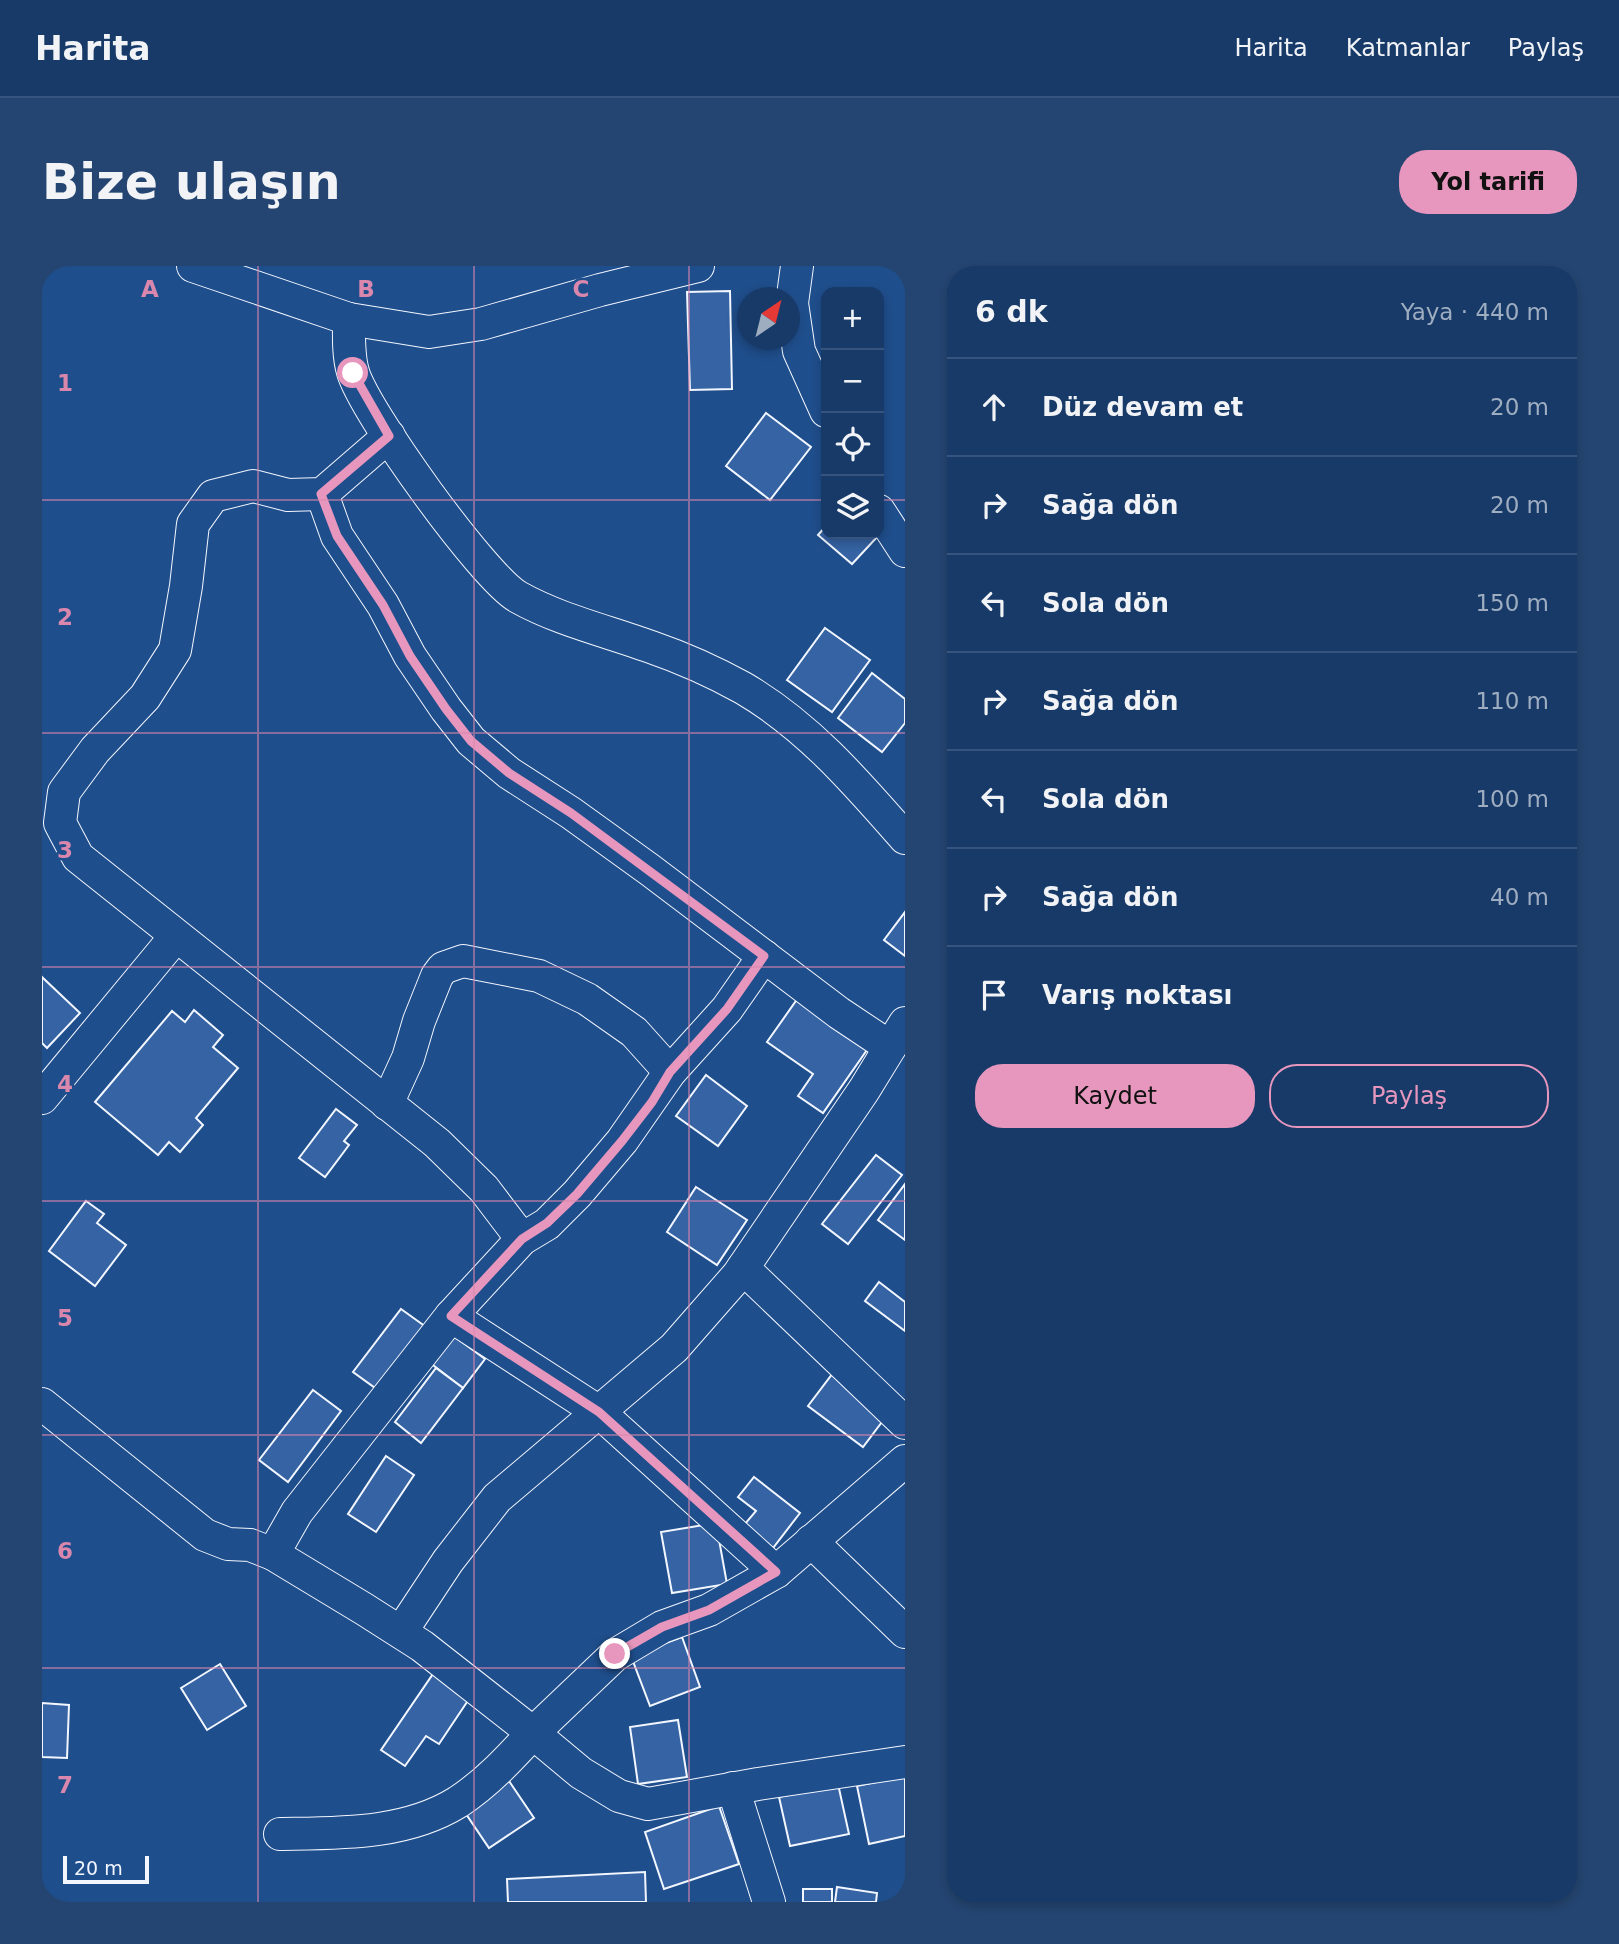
<!DOCTYPE html>
<html lang="tr">
<meta charset="utf-8">
<style>
body{margin:0;font-family:"DejaVu Sans",sans-serif;background:#244571;color:#f1f3f6}
.controls{position:absolute;right:21px;top:21px;display:grid;overflow:hidden;border-radius:14px;box-shadow:0 4px 10px #0003}
.controls button{width:63px;height:63px;display:grid;place-items:center;padding:0;border:0;border-bottom:2px solid #36547d;background:#173a69;color:#f1f3f6;font:35px sans-serif}
.compass{position:absolute;left:695px;top:21px;width:63px;height:63px;border-radius:50%;background:#173a69;box-shadow:0 4px 10px #0003;rotate:35deg}
.scale{position:absolute;left:21px;bottom:18px;width:86px;box-sizing:border-box;padding-left:7px;border:4px solid #f2f6ff;border-top:0;font-size:19px;line-height:24px;white-space:nowrap;color:#f2f6ff;-webkit-text-stroke:5px #1f4e8c;paint-order:stroke}
.stop{position:absolute;width:21px;height:21px;margin:-16px;border:5px solid #e797bd;border-radius:50%;background:#fff}
.stop.end{background:#e797bd;border-color:#fff;box-shadow:0 2px 7px #0008}
.list{margin:0;padding:0;list-style:none}
h2{display:flex;justify-content:space-between;align-items:center;height:91px;margin:0;padding:0 28px;font-size:30px}
h2 small{font-size:23px;font-weight:400;color:#9eadc0}
.list li{display:grid;grid-template-columns:46px 1fr auto;gap:21px;align-items:center;box-sizing:border-box;height:98px;padding:0 28px;border-top:2px solid #36547d}
.list b{display:block;font-size:26px;white-space:nowrap}
.list em{font-size:23px;font-style:normal;color:#9eadc0}
.actions{display:flex;gap:14px;padding:21px 28px}
.actions a{flex:1;padding:16px 0;border:2px solid #e797bd;border-radius:28px;text-align:center;font-size:24px;color:#e797bd}
.actions .main{background:#e797bd;color:#111}
.icon{flex:none;width:38px;height:38px;fill:none;stroke:currentColor;stroke-width:2;stroke-linecap:round;stroke-linejoin:round}
.map{position:relative;flex:none;width:863px;height:1636px;overflow:hidden;border-radius:28px}
header{display:flex;align-items:center;gap:42px;box-sizing:border-box;height:98px;padding:0 35px;background:#173a69;border-bottom:2px solid #36547d}
header strong{font-size:33px}
nav{display:flex;gap:38px;margin-inline-start:auto;font-size:24px}
.intro{display:flex;align-items:center;justify-content:space-between;box-sizing:border-box;height:168px;padding:0 42px}
h1{margin:0;font-size:49px}
.button{padding:18px 32px;border-radius:28px;background:#e797bd;color:#111;font-size:24px;font-weight:700}
main{display:flex;gap:42px;padding:0 42px}
aside{flex:1;background:#173a69;border-radius:28px;box-shadow:0 4px 10px #0003}
.map>svg:first-child{display:block}
.building{fill:#3563a3;stroke:#f2f6ff;stroke-width:2}
.lines{fill:none;stroke-linecap:round;stroke-linejoin:round}
.minor-casing{stroke:#f2f6ff;stroke-width:34}
.minor{stroke:#1f4e8c;stroke-width:32}
.route{stroke:#e797bd;stroke-width:9}
.grid{fill:none;stroke:#da87ad;stroke-width:2;stroke-opacity:0.55}
.grid-label{font-size:23px;text-anchor:middle;font-weight:bold;fill:#da87ad;stroke:#1f4e8c;stroke-width:5;stroke-linejoin:round;paint-order:stroke}
</style>
<header>
<strong>Harita</strong>
<nav><a>Harita</a><a>Katmanlar</a><a>Paylaş</a></nav>
</header>
<div class="intro"><h1>Bize ulaşın</h1><a class="button">Yol tarifi</a></div>
<main>
<div class="map">
<svg width="863" height="1636" viewBox="0 0 863 1636">
<rect width="100%" height="100%" fill="#1f4e8c"/>
<g class="building">
<polygon points="688,25 690,123 648,124 645,26"/>
<polygon points="724,147 769,181 728,234 684,200"/>
<polygon points="784,260 784,268 837,269 810,298 776,269"/>
<polygon points="783,362 828,394 790,446 745,414"/>
<polygon points="830,407 863,433 863,457 840,486 796,452"/>
<polygon points="863,646 863,690 842,674"/>
<polygon points="0,711 38,747 5,782 0,777"/>
<polygon points="756,732 827,781 781,847 756,830 771,808 725,776"/>
<polygon points="152,744 181,769 171,781 196,802 154,852 161,859 138,886 127,876 116,889 53,836 130,745 143,756"/>
<polygon points="664,809 705,840 676,880 634,850"/>
<polygon points="294,843 315,859 302,875 307,879 283,911 257,892"/>
<polygon points="834,889 860,909 806,978 780,958"/>
<polygon points="863,918 863,974 836,954"/>
<polygon points="654,921 705,954 675,999 625,966"/>
<polygon points="44,935 62,948 55,957 84,979 53,1020 7,985"/>
<polygon points="837,1016 863,1036 863,1065 823,1035"/>
<polygon points="359,1043 384,1061 336,1124 311,1106"/>
<polygon points="409,1068 443,1093 421,1122 387,1096"/>
<polygon points="394,1102 421,1122 379,1177 353,1156"/>
<polygon points="791,1107 846,1148 821,1181 766,1140"/>
<polygon points="271,1124 299,1145 246,1216 217,1194"/>
<polygon points="344,1190 372,1209 334,1266 306,1248"/>
<polygon points="712,1211 758,1247 731,1282 702,1259 714,1245 696,1231"/>
<polygon points="674,1257 685,1318 630,1327 619,1266"/>
<polygon points="640,1371 658,1421 608,1440 589,1390"/>
<polygon points="178,1398 204,1440 165,1464 139,1422"/>
<polygon points="393,1405 429,1430 397,1478 384,1470 363,1500 339,1484"/>
<polygon points="0,1437 27,1439 25,1492 0,1491"/>
<polygon points="636,1454 645,1511 596,1518 588,1461"/>
<polygon points="863,1510 863,1570 827,1578 815,1520"/>
<polygon points="467,1515 492,1552 447,1582 422,1545"/>
<polygon points="796,1518 807,1568 748,1580 737,1531"/>
<polygon points="677,1540 697,1598 622,1623 603,1566"/>
<polygon points="603,1606 604,1636 466,1636 465,1613"/>
<polygon points="795,1621 835,1627 834,1636 793,1636"/>
<rect x="761" y="1623" width="29" height="13"/>
</g>
<g class="lines">
<g class="minor-casing">
<g id="minor">
<polyline points="151,0 307,53 387,66 439,58 558,24 656,0"/>
<polyline points="755,0 750,37 757,85 784,145"/>
<path d="M307,53C307,70 306,89 311,106C322,145 441,311 476,331C517,354 565,365 609,381C641,392 672,406 701,422C766,460 814,516 863,572"/>
<polyline points="347,170 280,228 246,229 211,220 171,230 151,258 144,320 133,384 103,431 53,484 22,526 18,557 36,591 395,877 442,923 480,973"/>
<polyline points="280,228 295,270 341,339 368,390 404,443 429,475 467,507 529,547 608,604 797,747 848,781"/>
<polyline points="837,245 863,285"/>
<polyline points="0,832 134,670"/>
<polyline points="345,838 366,792 377,755 395,710 401,702 421,695 497,710 545,733 592,766 628,806"/>
<polyline points="701,1002 863,1157"/>
<polyline points="409,1050 557,1146 734,1306"/>
<polyline points="0,1138 163,1269 186,1278 208,1279 231,1288 322,1343 380,1380 491,1467 573,1389 620,1361 667,1344 734,1306 863,1195"/>
<polyline points="769,1275 863,1366"/>
<polyline points="231,1288 255,1246 409,1050 480,973 505,958 535,928 580,875 628,806 685,743 722,690"/>
<polyline points="359,1366 406,1295 455,1232 632,1082 696,1009 822,824 863,757"/>
<polyline points="691,1522 727,1636"/>
<path d="M238,1568C297,1567 363,1569 416,1536C445,1517 468,1492 491,1467L539,1507L577,1530L606,1538L716,1518L863,1496"/>
</g>
</g>
<use href="#minor" class="minor"/>
</g>
<g class="lines">
<polyline class="route" points="311,107 347,170 279,228 295,270 341,339 368,390 404,443 429,475 467,507 529,547 722,690 685,743 628,806 610,836 580,875 535,928 505,957 480,973 409,1050 557,1146 734,1306 667,1344 620,1361 573,1388"/>
</g>
<path class="grid" d="M216,0V1636M432,0V1636M647,0V1636M0,234H784M837,234H863M0,467H863M0,701H863M0,935H863M0,1169H863M0,1402H863"/>
<g class="grid-label">
<text x="108" y="31">A</text>
<text x="324" y="31">B</text>
<text x="539" y="31">C</text>
<text x="23" y="125">1</text>
<text x="23" y="359">2</text>
<text x="23" y="592">3</text>
<text x="23" y="826">4</text>
<text x="23" y="1060">5</text>
<text x="23" y="1293">6</text>
<text x="23" y="1527">7</text>
</g>
</svg>
<div class="controls">
<button>+</button>
<button>−</button>
<button><svg class="icon" aria-label="locate" viewBox="0 0 24 24"><circle cx="12" cy="12" r="6"/><path d="M12 2v4M12 18v4M2 12h4M18 12h4"/></svg></button>
<button><svg class="icon" aria-label="layers" viewBox="0 0 24 24"><path d="M12 4l9 5-9 5-9-5zM3 14l9 5 9-5"/></svg></button>
</div>
<svg class="compass" viewBox="-18 -18 36 36"><path d="M0-13l5 13h-10z" fill="#e53935"/><path d="M0 13l5-13h-10z" fill="#9eadc0"/></svg>
<div class="scale">20 m</div>
<div class="stop" style="left:311px;top:107px"></div>
<div class="stop end" style="left:573px;top:1388px"></div>
</div>
<aside>
<h2>6 dk<small>Yaya · 440 m</small></h2>
<ul class="list">
<li><svg class="icon" aria-label="ahead" viewBox="0 0 24 24"><path d="M12 20V5M6 11l6-6 6 6"/></svg><div><b>Düz devam et</b></div><em>20 m</em></li>
<li><svg class="icon" aria-label="right" viewBox="0 0 24 24"><path d="M7 20v-9h11M14 6l5 5-5 5"/></svg><div><b>Sağa dön</b></div><em>20 m</em></li>
<li><svg class="icon" aria-label="left" viewBox="0 0 24 24"><path d="M17 20v-9H6M10 6l-5 5 5 5"/></svg><div><b>Sola dön</b></div><em>150 m</em></li>
<li><svg class="icon" aria-label="right" viewBox="0 0 24 24"><path d="M7 20v-9h11M14 6l5 5-5 5"/></svg><div><b>Sağa dön</b></div><em>110 m</em></li>
<li><svg class="icon" aria-label="left" viewBox="0 0 24 24"><path d="M17 20v-9H6M10 6l-5 5 5 5"/></svg><div><b>Sola dön</b></div><em>100 m</em></li>
<li><svg class="icon" aria-label="right" viewBox="0 0 24 24"><path d="M7 20v-9h11M14 6l5 5-5 5"/></svg><div><b>Sağa dön</b></div><em>40 m</em></li>
<li><svg class="icon" aria-label="arrive" viewBox="0 0 24 24"><path d="M6 21V4h12l-3 4 3 4H6"/></svg><div><b>Varış noktası</b></div></li>
</ul>
<div class="actions"><a class="main">Kaydet</a><a>Paylaş</a></div>
</aside>
</main>
